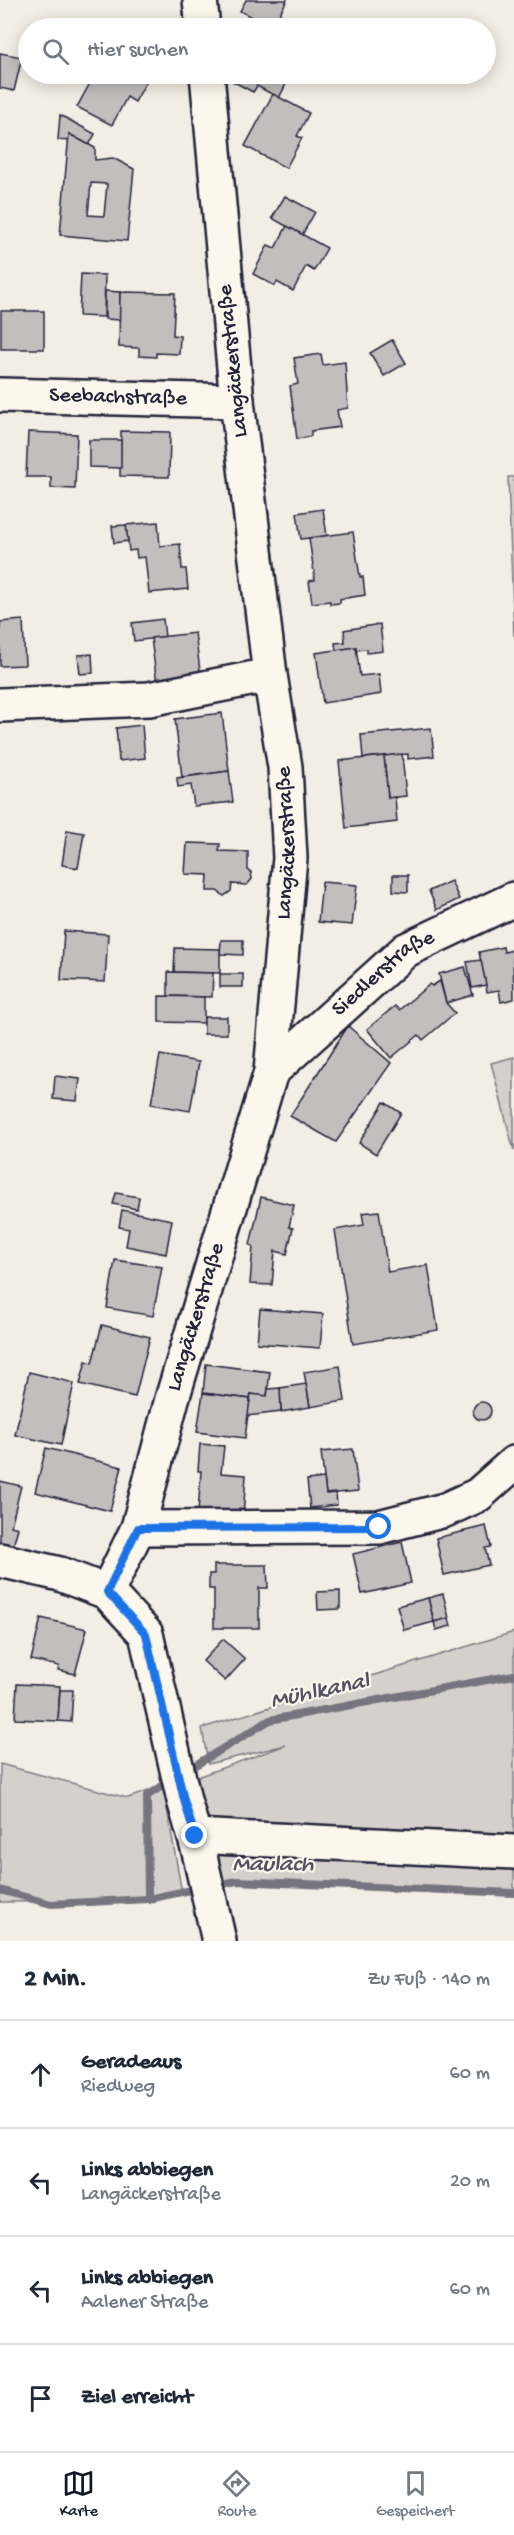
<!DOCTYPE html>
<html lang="de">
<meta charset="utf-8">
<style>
body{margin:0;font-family:"Gochi Hand",sans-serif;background:#f2f2f3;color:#1f2937}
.stop{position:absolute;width:18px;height:18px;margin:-14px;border:4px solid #1a73e8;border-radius:50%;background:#fff}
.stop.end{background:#1a73e8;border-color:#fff;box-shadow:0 2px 6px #0008}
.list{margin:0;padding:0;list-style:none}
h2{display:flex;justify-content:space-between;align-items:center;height:78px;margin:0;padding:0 24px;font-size:26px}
h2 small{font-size:20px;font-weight:400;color:#747a83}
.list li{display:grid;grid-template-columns:39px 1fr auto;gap:18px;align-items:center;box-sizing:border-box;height:108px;padding:0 24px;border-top:2px solid #e0e1e3}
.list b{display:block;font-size:22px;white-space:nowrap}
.list p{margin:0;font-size:20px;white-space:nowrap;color:#747a83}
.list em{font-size:20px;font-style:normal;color:#747a83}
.icon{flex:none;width:33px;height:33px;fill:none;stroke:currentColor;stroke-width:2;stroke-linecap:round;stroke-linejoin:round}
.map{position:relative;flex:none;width:514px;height:1941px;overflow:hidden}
.search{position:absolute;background:#fff;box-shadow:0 3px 15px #0003;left:18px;right:18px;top:18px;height:66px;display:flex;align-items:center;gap:15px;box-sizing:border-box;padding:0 21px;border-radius:33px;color:#747a83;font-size:22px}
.sheet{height:510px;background:#fff}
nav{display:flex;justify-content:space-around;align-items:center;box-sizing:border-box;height:84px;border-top:2px solid #e0e1e3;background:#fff;font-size:16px;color:#747a83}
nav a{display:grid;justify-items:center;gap:3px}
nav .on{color:#111827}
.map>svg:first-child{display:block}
.green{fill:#d4d1cc;stroke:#7b7a84;stroke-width:1.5}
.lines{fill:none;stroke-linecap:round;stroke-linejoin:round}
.stream{stroke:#76747f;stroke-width:8}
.building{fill:#c2bebe;stroke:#22223b;stroke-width:1.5;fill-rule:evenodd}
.minor-casing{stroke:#22223b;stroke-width:38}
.minor{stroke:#fbf7ec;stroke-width:33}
.route{stroke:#1a73e8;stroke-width:8}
.labels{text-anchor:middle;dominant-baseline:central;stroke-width:4.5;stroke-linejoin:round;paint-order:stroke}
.street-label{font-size:22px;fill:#22223b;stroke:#fbf7ec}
.water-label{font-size:24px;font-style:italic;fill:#535263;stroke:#fbf7ec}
</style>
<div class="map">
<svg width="514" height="1941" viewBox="0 0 514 1941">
<rect width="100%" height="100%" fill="#f2eee5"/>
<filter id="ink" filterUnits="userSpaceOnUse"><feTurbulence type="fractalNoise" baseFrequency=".0167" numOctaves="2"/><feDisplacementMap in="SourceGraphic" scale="12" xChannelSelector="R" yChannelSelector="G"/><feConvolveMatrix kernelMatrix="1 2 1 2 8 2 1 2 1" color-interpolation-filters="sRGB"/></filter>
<g filter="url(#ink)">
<g class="green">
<polygon points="508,477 514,477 514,636"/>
<polygon points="514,1057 514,1151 491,1063"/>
<polygon points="514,1632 514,1839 225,1827 205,1816 197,1777 286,1745 208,1764 202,1728"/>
<polygon points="0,1764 128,1798 163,1786 182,1893 151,1901 0,1902"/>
<polygon points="234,1847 514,1860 514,1895 240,1882 219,1885 215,1858"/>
</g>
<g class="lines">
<g class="stream">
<polyline points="184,1772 270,1720 514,1675"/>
<polyline points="213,1886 237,1881 514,1893"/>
<polyline points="0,1890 51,1904 148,1899 200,1888"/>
<polyline points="148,1899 147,1796 173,1779"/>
</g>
</g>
<g class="building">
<polygon points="246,0 287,0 272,28 240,11"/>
<polygon points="254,18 272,28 273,28 249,28"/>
<polygon points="0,53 22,57 14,91 0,88"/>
<polygon points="95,74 131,74 146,82 135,102 127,97 112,125 77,107"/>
<polygon points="236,74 291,74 279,98 257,86 253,92 232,81"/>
<polygon points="273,94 309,113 297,136 302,138 286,168 245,146"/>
<polygon points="60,115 95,134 89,145 69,134 69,141 58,140"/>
<path d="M69,134L95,148V160L113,158L134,169L127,241L60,235ZM91,183L107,184L104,216L88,215Z"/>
<polygon points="285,196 315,212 302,235 272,218"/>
<polygon points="287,226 327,248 314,271 306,266 293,291 277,282 275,286 253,274 268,245 275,248"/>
<polygon points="81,274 105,275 104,317 79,316"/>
<polygon points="105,291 120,292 120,320 105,319"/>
<polygon points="120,292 175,293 173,335 180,336 179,354 156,353 156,357 139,356 139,348 119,347"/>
<rect x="1" y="311" width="43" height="38"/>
<polygon points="392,340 406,363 384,376 370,353"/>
<polygon points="321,354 323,365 345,362 348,408 337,410 340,427 311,431 311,436 297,439 290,386 298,384 294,358"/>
<polygon points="121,431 170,432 169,477 120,476"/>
<polygon points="28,432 77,434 75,489 51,488 51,477 26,477"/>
<polygon points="89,440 121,440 121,468 89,467"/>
<polygon points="323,509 327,536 301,539 297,513"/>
<polygon points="158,522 160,546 180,544 182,569 186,569 188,589 149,593 145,557 137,558 136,550 129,551 126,525"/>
<polygon points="126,525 128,541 114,543 112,526"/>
<polygon points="353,532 360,577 363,577 365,595 340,599 340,603 330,604 330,601 312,603 309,581 315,580 309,538"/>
<polygon points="163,619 165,637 134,641 132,623"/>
<polygon points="23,620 25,665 0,666 0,622"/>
<polygon points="380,624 383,651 367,653 367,649 356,650 356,647 336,650 335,643 345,642 344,630"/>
<polygon points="195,633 202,685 158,691 151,638"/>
<polygon points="356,647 360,676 379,674 381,694 323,703 316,653"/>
<polygon points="92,654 93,673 80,674 78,655"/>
<polygon points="222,713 229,771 182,777 175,719"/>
<polygon points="142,725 145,758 119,761 116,728"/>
<polygon points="431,728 434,756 408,759 408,754 363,758 361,735"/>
<polygon points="402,754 406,796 388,798 384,756"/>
<polygon points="384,756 388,798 395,797 397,822 346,828 339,761"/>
<polygon points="229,771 233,802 194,806 191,785 178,787 177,778"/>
<polygon points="67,830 84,833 78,868 62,865"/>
<polygon points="187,843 220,844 219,851 248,852 248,870 251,872 252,879 247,885 232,884 231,891 224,896 217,891 207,891 208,875 185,874"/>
<polygon points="393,875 408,875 408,892 393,891"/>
<polygon points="451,881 459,899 437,910 429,891"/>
<polygon points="322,882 357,885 352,925 318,922"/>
<polygon points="64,931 108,934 105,982 61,980"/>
<polygon points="221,940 243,940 243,955 220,954"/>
<polygon points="503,947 504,952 513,950 514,999 501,1002 499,990 487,992 479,952"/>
<polygon points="175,948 220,949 220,973 174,972"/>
<polygon points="481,960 486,985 472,988 467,962"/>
<polygon points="465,967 473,995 446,1003 439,974"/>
<polygon points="168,972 213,973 212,997 168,996"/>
<rect x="220" y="974" width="23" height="13"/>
<polygon points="440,981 446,1003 455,1013 423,1040 419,1035 391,1058 367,1029 395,1006 399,1010 430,984 432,986"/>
<polygon points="159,996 204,997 204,1023 159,1022"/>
<rect x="204" y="1017" width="23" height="17"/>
<polygon points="348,1026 391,1063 336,1142 290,1116"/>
<polygon points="160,1055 199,1062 190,1111 151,1104"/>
<polygon points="55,1076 80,1079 77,1101 53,1099"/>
<polygon points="384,1102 401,1113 376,1154 359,1143"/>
<polygon points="116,1193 139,1197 137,1209 113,1204"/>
<polygon points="261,1197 294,1205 289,1227 293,1228 287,1254 275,1251 272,1285 250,1284 253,1246 250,1245"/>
<polygon points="122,1210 172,1220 166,1254 126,1246 129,1229 119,1227"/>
<polygon points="379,1211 388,1272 428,1265 438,1330 353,1344 335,1230 364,1225 362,1213"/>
<polygon points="115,1260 162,1267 153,1316 107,1308"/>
<polygon points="260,1309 323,1314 320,1348 257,1343"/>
<polygon points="102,1325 150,1337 135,1397 80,1384 86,1361 92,1363"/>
<polygon points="206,1364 270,1372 267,1396 251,1394 250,1399 203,1393"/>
<polygon points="340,1366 345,1401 310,1407 304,1372"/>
<polygon points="29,1372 74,1383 61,1445 15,1435"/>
<polygon points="306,1384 310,1407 281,1412 280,1388"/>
<polygon points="280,1388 281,1412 247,1416 251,1394 267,1396 268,1389"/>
<polygon points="203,1393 250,1399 245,1438 197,1432"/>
<circle cx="482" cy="1411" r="9"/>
<polygon points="200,1444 224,1446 221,1473 246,1475 243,1517 198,1513 201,1471 198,1471"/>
<polygon points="46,1448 122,1467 110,1511 35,1492"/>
<polygon points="353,1449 358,1491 326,1494 321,1452"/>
<polygon points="324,1478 326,1494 336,1493 337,1505 310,1508 307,1480"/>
<polygon points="0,1481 21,1486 11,1526 18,1528 12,1550 0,1547"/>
<polygon points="486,1526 491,1547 485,1548 489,1565 444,1575 436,1538"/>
<polygon points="402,1542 411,1583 362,1594 353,1554"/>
<polygon points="214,1565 267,1565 268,1588 259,1588 259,1628 214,1628 214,1589 209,1589 209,1574 214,1574"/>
<polygon points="340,1591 340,1609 318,1610 317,1592"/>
<polygon points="443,1594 449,1618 434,1622 428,1598"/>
<polygon points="428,1598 434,1622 404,1630 397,1606"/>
<polygon points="41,1618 87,1629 75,1674 58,1670 59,1666 31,1660"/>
<polygon points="449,1618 451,1626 436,1630 434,1622"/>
<polygon points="223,1639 245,1659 225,1681 203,1661"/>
<polygon points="17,1684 60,1686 58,1721 15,1719"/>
<polygon points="60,1690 73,1690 71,1722 58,1721"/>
</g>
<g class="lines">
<g class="minor-casing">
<g id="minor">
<polyline points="200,0 203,28"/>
<path id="s1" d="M0,395L237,401"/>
<polyline points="0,705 149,699 270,675"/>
<path id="s2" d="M271,1072L406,950L514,899"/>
<polyline points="138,1528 379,1527 445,1510 478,1495 514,1463"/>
<polyline points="0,1560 60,1574 107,1592 146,1634 184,1800 199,1852 219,1941"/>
<path id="s3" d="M107,1592L138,1528L172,1399L271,1072L290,858L285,767L270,675L237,401L207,74"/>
<polyline points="195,1836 514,1852"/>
</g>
</g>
<use href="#minor" class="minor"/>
</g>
</g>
<g class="lines" filter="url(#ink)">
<polyline class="route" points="195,1836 184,1800 146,1634 107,1592 138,1528 379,1527"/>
</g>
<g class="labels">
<g class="street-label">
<text transform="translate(234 361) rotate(-96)">Langäckerstraße</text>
<text stroke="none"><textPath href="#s1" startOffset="118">Seebachstraße</textPath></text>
<text stroke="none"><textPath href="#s3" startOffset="776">Langäckerstraße</textPath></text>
<text stroke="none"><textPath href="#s2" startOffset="150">Siedlerstraße</textPath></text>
<text stroke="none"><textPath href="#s3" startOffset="290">Langäckerstraße</textPath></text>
</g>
<g class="water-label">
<text transform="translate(320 1692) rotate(-12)">Mühlkanal</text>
<text x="273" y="1865">Maulach</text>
</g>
</g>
</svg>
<div class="stop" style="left:379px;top:1527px"></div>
<div class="stop end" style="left:195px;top:1836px"></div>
<div class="search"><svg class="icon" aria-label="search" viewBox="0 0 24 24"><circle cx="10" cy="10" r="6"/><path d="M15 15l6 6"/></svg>Hier suchen</div>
</div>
<section class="sheet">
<h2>2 Min.<small>Zu Fuß · 140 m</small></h2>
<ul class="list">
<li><svg class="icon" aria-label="ahead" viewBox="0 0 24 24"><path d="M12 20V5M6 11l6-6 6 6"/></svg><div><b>Geradeaus</b><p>Riedweg</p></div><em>60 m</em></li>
<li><svg class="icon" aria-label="left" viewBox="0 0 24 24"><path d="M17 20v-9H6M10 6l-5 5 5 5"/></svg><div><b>Links abbiegen</b><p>Langäckerstraße</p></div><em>20 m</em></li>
<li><svg class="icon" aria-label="left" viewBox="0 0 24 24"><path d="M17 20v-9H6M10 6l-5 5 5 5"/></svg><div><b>Links abbiegen</b><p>Aalener Straße</p></div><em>60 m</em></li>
<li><svg class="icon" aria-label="arrive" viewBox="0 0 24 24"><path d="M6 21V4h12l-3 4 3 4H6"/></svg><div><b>Ziel erreicht</b></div></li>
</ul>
</section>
<nav>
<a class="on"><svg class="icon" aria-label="map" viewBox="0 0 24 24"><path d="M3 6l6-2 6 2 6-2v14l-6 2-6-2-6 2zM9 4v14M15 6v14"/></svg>Karte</a>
<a><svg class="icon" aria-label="directions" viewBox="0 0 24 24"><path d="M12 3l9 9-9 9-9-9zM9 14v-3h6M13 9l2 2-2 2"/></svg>Route</a>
<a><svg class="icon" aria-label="saved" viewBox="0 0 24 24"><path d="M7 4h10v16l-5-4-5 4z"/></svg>Gespeichert</a>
</nav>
